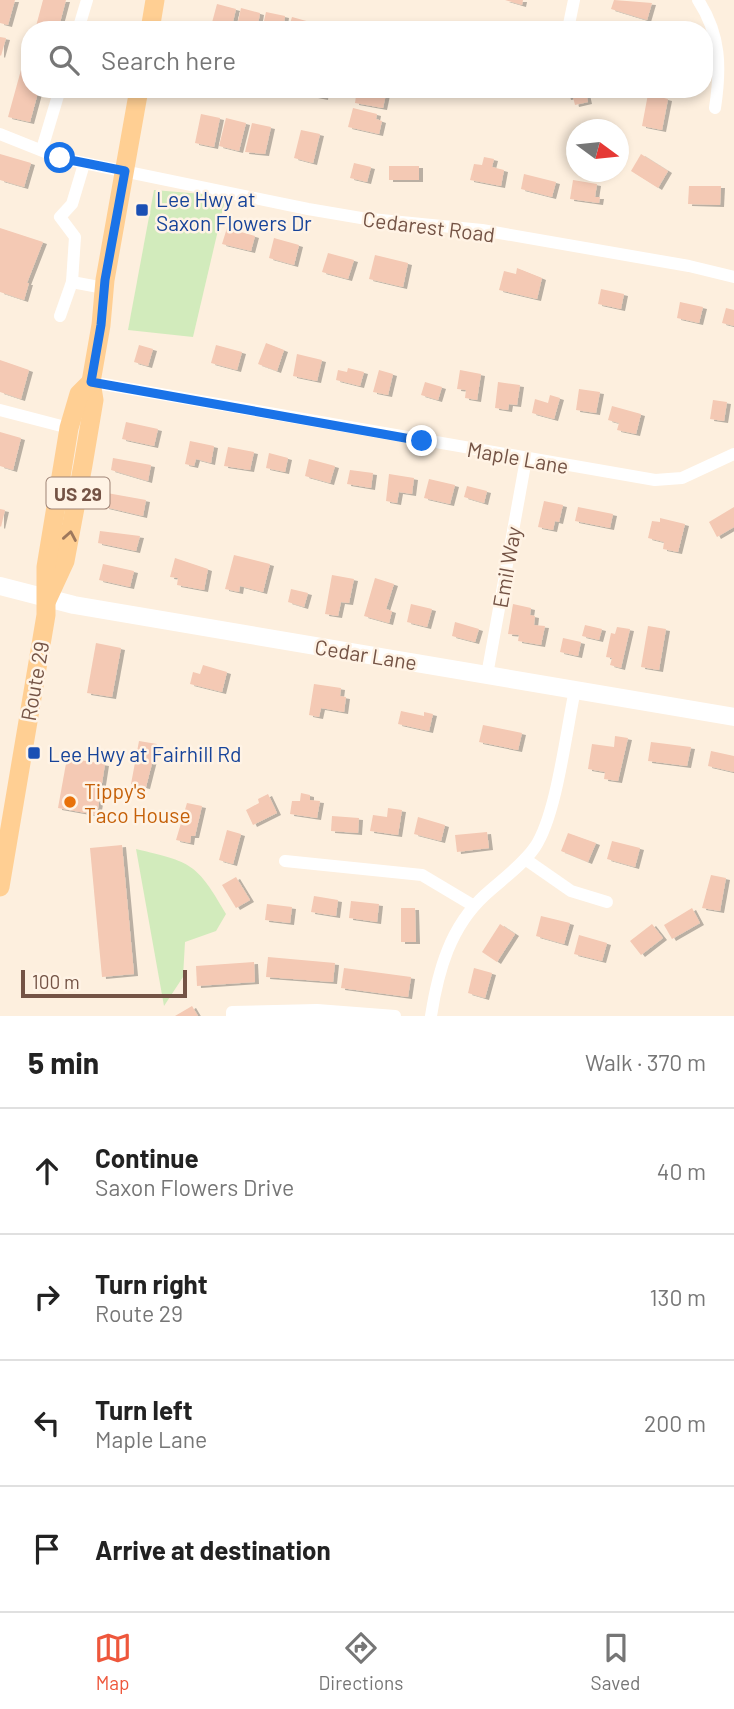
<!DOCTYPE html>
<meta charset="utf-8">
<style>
body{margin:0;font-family:Barlow,sans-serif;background:#f6f6f6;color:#222}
.compass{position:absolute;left:566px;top:119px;width:63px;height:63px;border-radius:50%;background:#fff;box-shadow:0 4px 10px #0003;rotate:105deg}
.scale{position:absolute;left:21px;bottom:18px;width:166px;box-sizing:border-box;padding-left:7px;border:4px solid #745345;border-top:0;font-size:19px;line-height:24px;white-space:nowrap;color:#745345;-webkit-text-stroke:5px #fff3e5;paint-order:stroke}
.stop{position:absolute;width:21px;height:21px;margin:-16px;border:5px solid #1a73e8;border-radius:50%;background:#fff}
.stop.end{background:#1a73e8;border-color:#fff;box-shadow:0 2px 7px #0008}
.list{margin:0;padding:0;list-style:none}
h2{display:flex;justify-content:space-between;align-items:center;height:91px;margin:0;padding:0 28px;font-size:30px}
h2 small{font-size:23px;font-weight:400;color:#767676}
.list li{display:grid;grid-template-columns:46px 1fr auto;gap:21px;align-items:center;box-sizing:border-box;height:126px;padding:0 28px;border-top:2px solid #e0e0e0}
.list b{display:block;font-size:26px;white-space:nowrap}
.list p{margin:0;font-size:23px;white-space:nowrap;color:#767676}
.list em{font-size:23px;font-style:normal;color:#767676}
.icon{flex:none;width:38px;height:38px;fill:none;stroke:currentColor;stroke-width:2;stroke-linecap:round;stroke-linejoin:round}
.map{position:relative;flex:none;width:734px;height:1016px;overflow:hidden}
.search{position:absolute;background:#fff;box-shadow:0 4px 10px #0003;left:21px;right:21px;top:21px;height:77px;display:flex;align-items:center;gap:18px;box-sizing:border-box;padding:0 24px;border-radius:28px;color:#767676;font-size:26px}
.sheet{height:595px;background:#fff}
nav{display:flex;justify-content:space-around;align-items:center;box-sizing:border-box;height:98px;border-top:2px solid #e0e0e0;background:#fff;font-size:19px;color:#767676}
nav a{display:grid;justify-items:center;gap:4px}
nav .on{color:#ee573c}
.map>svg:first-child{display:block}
.green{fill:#d2ebbc}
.building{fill:#f4c9b4;filter:url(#shadow)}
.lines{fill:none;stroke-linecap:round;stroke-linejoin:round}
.street{stroke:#fff;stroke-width:12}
.secondary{stroke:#fff;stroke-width:18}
.primary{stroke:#ffcf93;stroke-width:19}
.oneway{stroke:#9e785c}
.route{stroke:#1a73e8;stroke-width:9}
.transit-dot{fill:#1a4fb4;stroke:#fff3e5;stroke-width:2.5}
.food-dot{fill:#e8710a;stroke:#fff3e5;stroke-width:2.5}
.labels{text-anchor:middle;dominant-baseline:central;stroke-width:5;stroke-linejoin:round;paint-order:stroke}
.shield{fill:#fff3e5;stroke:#9e8375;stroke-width:2}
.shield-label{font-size:19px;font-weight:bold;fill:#745345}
.transit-label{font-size:21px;fill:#164399;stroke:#fff3e5;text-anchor:start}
.street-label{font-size:21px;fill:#745345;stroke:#fff3e5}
.food-label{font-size:21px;fill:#c56008;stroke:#fff3e5;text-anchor:start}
</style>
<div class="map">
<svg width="734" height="1016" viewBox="0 0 734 1016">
<defs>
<filter id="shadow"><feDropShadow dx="4" dy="2" stdDeviation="0" flood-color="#0004"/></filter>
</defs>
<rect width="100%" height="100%" fill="#fdefde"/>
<g class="green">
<polygon points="154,190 226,196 193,337 128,330"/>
<path d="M136,849C191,862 197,863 226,914L216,931L185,942L183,977L164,1006Z"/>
</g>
<g class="building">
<polygon points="0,0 15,0 8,25 0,23"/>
<polygon points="43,0 66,0 58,30 35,30"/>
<polygon points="505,0 523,0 522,5"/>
<polygon points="614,0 652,3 647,20 611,9"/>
<polygon points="217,4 236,9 231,30 210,30"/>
<polygon points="241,8 260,13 257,30 236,30"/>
<polygon points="266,12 285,16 283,30 262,30"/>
<polygon points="292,17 310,22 308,30 288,30"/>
<polygon points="316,21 335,26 334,30 313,30"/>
<polygon points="504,23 519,27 518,30 502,30"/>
<polygon points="0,37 6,38 1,56 0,55"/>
<polygon points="29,41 30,89 39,89 30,122 8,117"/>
<polygon points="305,89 325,89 324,98 304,94"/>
<polygon points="357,89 387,89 383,108 355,103"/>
<polygon points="565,89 597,89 597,90 586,93 588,102 575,105 573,97 567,98"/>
<polygon points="648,94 668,99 662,130 642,126"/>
<polygon points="353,108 377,114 376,119 382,121 379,134 348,127"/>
<polygon points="201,114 220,118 214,147 195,143"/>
<polygon points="226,118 246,123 239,151 219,146"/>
<polygon points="252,123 271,127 265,154 245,152"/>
<polygon points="301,130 320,134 313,163 294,158"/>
<polygon points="0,154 31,163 24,187 0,180"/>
<polygon points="641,154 668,171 658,188 631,171"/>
<polygon points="484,157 494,159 492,167 504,170 501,186 470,180 474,164 482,165"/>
<polygon points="354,163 371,167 367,182 350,178"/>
<rect x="389" y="166" width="30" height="14"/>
<polygon points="524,174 556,182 552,197 521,189"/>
<polygon points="573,180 597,184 595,197 600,197 599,203 570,199"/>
<polygon points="689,186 721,186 720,205 688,204"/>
<polygon points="0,228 43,242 27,283 29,283 24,300 0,292"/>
<polygon points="227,228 255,236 251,251 222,244"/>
<polygon points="274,238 299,245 294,265 269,258"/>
<polygon points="328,253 354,260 348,279 322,272"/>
<polygon points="375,255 408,263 403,287 369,279"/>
<polygon points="517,268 542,278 537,299 499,290 504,271 516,274"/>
<polygon points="601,289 624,294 621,309 598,304"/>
<polygon points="680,302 703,307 699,323 677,318"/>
<polygon points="726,308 734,310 734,326 722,323"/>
<polygon points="266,343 284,350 277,371 258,364"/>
<polygon points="139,345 153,349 148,366 134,362"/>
<polygon points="216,345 242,352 237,370 211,363"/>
<polygon points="297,354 322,360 317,381 293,376"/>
<polygon points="0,360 29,370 21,399 0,392"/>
<polygon points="348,368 364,372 360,386 336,380 338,370 347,372"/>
<polygon points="379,370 393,374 388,395 373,392"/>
<polygon points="460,370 481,374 477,400 465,398 466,390 457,389"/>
<polygon points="425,382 442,387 438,400 421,395"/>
<polygon points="498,382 520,385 517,405 509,404 508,410 495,408"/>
<polygon points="579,389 600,392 596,413 576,410"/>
<polygon points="550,395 560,398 554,419 532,413 535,399 548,403"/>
<polygon points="713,400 727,402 724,421 710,419"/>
<polygon points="612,406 641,414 636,434 617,430 619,423 608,420"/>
<polygon points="126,422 158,429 154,446 122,439"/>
<polygon points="0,432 21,438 13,470 0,466"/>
<polygon points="190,441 214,446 211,463 196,459 194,466 185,464"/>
<polygon points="228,447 254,452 250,470 224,466"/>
<polygon points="269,453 288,458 285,472 266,468"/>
<polygon points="113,458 151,465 148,481 111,470"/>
<polygon points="309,459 335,466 330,483 305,476"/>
<polygon points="350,470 373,473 371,488 347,484"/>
<polygon points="389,474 414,478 412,494 399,492 397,503 386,501"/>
<polygon points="429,479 455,485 450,504 424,498"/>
<polygon points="467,486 487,491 484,503 464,497"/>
<polygon points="107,493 146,500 143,516 105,507"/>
<polygon points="544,501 563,505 559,522 555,521 553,530 538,527"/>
<polygon points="578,507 613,514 610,528 575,521"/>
<polygon points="734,507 734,527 717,537 709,522"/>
<polygon points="0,509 5,510 1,527 0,526"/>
<polygon points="660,518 685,524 678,552 663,549 664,542 648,538 652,521 660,522"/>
<polygon points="100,531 140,536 136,551 98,543"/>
<polygon points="234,555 270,564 263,592 240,586 239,592 225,589"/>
<polygon points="175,558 208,569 204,590 177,585 178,578 170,577"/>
<polygon points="103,564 134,571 130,587 99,580"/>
<polygon points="332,575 354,579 349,603 341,602 338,616 325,614"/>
<polygon points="375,578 394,584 386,609 392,611 389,623 364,616"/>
<polygon points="291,589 308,593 304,607 288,602"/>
<polygon points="411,604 432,609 427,627 407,622"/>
<polygon points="513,604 531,608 530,615 535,616 534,625 545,626 541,645 518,641 519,635 508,634"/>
<polygon points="455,622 479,629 475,642 452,636"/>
<polygon points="585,625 602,629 599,640 582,636"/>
<polygon points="648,626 666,629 659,670 641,667"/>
<polygon points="617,627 630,629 621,668 610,665 612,658 606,657 611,633 615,634"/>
<polygon points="563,638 581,642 578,656 560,652"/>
<polygon points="96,643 121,648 112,697 87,693"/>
<polygon points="203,665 227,672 222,692 190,684 193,672 200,674"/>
<polygon points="314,684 341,688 340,696 346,697 344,712 321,708 319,717 309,715"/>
<polygon points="401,711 424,716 424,712 433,714 429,731 398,724"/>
<polygon points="483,725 522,733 518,750 479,742"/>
<polygon points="615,736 628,738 618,781 604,779 605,772 588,769 592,744 614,747"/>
<polygon points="139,741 157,744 146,787 131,784"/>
<polygon points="651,742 691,747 687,766 648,761"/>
<polygon points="711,751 734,756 734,772 708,766"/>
<polygon points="67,758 105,764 97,815 58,808"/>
<polygon points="301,793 310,795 310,800 320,801 317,818 290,814 292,801 300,801"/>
<polygon points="268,794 277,813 253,825 246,810 259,803 258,799"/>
<polygon points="187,803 202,806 195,836 191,836 190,843 176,840"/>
<polygon points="388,808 402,810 398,835 370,831 373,815 387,817"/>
<polygon points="332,816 359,818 358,833 331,831"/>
<polygon points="418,817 445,825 441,841 414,834"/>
<polygon points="227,830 241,834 233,864 219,860"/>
<polygon points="487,832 489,848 457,852 455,835"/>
<polygon points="568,833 596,843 588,862 561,851"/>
<polygon points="612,841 640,848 635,867 607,859"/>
<polygon points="122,845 134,974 102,977 90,848"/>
<polygon points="711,875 726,878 720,911 702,908"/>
<polygon points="236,877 250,900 236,908 222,885"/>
<polygon points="314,896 338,900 336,916 311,912"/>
<polygon points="351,901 379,904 377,922 349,918"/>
<polygon points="267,904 292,907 290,923 265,920"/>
<polygon points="401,908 415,908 416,942 401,942"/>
<polygon points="692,908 700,923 672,939 664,925"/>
<polygon points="541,916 570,923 564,944 536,936"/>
<polygon points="500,924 515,934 497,962 482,952"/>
<polygon points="652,924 663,938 641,955 630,941"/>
<polygon points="579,935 607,943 602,961 574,954"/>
<polygon points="268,957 335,963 333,982 266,977"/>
<polygon points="254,962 255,982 197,986 196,966"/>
<polygon points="344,968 411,977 408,997 341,988"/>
<polygon points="474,968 492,973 485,998 468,993"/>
<polygon points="192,1006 198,1016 175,1016"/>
</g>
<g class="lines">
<g class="street">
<path d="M698,0C721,35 721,68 715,108"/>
<polyline points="568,29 574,0"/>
<polyline points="78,30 87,0"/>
<polyline points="0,134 60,158 308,209 361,218 482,230 689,266 734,277"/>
<polyline points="42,149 60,89"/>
<polyline points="72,282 104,288"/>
<polyline points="60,316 72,282 75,237 60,217 72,204 84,164"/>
<polyline points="91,382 655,480 682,478 734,454"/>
<polyline points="0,410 69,428"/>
<polyline points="487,675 526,459"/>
<polyline points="525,859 571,891 607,902"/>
<polyline points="285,861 422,875 474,906"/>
<polyline points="232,1016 232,1012 317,1010 395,1016"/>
<path d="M431,1016C438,971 450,927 485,895C501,880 522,866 535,847C557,814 566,731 575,690"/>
</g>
<polyline class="secondary" points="0,586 74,605 734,717"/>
<g class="primary">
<polyline points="150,30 155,0"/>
<polyline points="47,600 65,561 83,465 94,400 91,382 101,325 105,280 139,89"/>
<polyline points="0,887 46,615 46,567 69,428 79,394 91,382"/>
</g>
</g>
<defs><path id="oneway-chevron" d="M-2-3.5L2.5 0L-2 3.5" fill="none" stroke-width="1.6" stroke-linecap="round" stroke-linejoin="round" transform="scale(1.75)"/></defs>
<use class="oneway" href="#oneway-chevron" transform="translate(70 536) rotate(-80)"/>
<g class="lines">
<polyline class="route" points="60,158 125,171 105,280 101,325 91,382 422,441"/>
</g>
<g class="transit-dot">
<rect x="135" y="203" width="14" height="14" rx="3.5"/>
<rect x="27" y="746" width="14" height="14" rx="3.5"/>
</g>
<circle class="food-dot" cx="70" cy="802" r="7"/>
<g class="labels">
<rect class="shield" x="46.5" y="477.5" width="63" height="31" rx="5"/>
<g class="shield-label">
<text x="78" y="493">US 29</text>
</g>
<g class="transit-label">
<text x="156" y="198">Lee Hwy at<tspan x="156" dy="24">Saxon Flowers Dr</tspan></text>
<text x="48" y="753">Lee Hwy at Fairhill Rd</text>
</g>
<g class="street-label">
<text transform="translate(429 226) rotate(7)">Cedarest Road</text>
<text transform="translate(518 457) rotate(10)">Maple Lane</text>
<text transform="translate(506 567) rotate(-80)">Emil Way</text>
<text transform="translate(366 654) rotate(9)">Cedar Lane</text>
<text transform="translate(34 681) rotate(-80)">Route 29</text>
</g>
<g class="food-label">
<text x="84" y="790">Tippy's<tspan x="84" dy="24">Taco House</tspan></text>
</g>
</g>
</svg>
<svg class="compass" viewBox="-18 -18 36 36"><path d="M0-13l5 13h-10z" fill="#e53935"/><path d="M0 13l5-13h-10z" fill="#767676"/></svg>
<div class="scale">100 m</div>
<div class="stop" style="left:60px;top:158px"></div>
<div class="stop end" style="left:422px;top:441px"></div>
<div class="search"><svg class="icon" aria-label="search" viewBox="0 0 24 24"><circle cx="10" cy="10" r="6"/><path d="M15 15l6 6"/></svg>Search here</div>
</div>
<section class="sheet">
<h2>5 min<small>Walk · 370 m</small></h2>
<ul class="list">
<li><svg class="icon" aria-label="ahead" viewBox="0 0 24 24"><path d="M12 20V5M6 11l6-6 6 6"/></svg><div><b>Continue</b><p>Saxon Flowers Drive</p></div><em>40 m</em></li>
<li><svg class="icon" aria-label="right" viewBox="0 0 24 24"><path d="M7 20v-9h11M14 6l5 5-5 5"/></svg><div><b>Turn right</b><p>Route 29</p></div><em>130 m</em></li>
<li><svg class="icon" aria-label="left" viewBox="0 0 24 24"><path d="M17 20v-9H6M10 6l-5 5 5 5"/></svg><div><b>Turn left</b><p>Maple Lane</p></div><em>200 m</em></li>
<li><svg class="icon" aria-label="arrive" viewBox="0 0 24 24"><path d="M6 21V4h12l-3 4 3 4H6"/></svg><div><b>Arrive at destination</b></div></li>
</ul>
</section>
<nav>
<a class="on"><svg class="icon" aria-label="map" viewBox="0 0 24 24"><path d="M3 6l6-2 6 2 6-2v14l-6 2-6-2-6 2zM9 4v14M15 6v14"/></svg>Map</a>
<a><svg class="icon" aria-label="directions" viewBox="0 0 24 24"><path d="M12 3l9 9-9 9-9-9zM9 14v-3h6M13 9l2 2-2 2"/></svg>Directions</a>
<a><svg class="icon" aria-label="saved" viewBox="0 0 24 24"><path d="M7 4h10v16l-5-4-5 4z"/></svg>Saved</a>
</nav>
